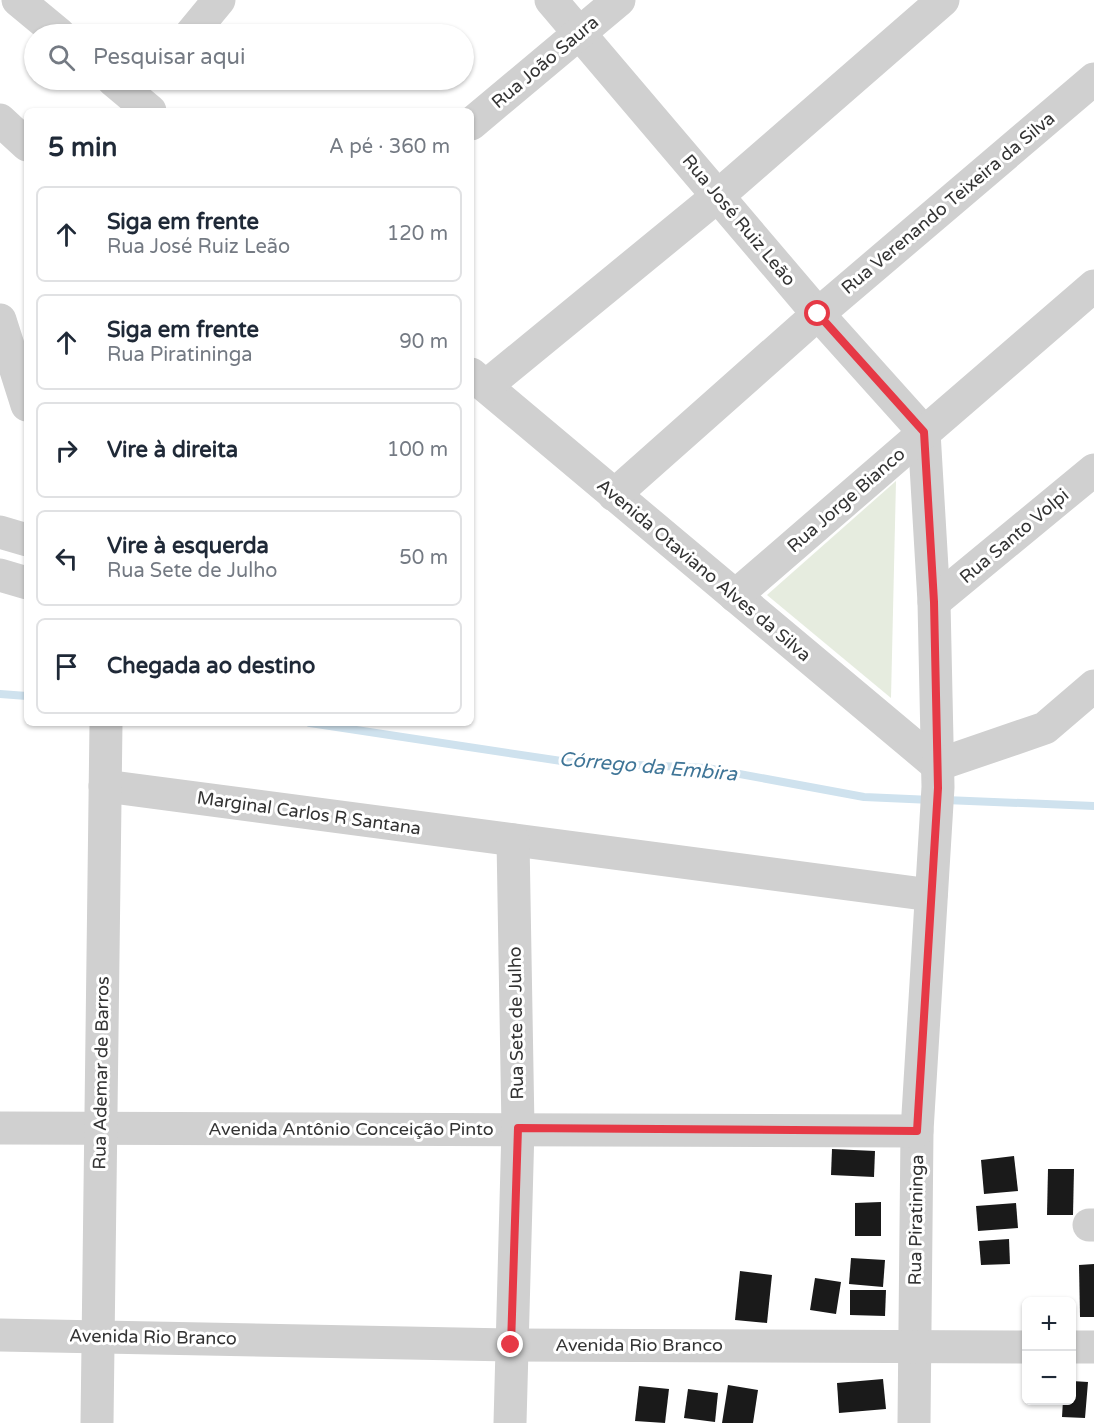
<!DOCTYPE html>
<html lang="pt">
<meta charset="utf-8">
<style>
body{margin:0;font-family:"Varela Round",sans-serif;background:#f6f6f7;color:#1f2937}
.controls{position:absolute;right:18px;bottom:18px;display:grid;overflow:hidden;border-radius:9px;box-shadow:0 2px 4px #0004}
.controls button{width:54px;height:54px;display:grid;place-items:center;padding:0;border:0;border-bottom:2px solid #e0e1e3;background:#fff;color:#1f2937;font:30px sans-serif}
.stop{position:absolute;width:18px;height:18px;margin:-14px;border:4px solid #e63946;border-radius:50%;background:#fff}
.stop.end{background:#e63946;border-color:#fff;box-shadow:0 2px 6px #0008}
.list{margin:0;padding:0;list-style:none}
h2{display:flex;justify-content:space-between;align-items:center;height:78px;margin:0;padding:0 24px;font-size:26px}
h2 small{font-size:20px;font-weight:400;color:#747a83}
.list li{display:grid;grid-template-columns:39px 1fr auto;gap:18px;align-items:center;box-sizing:border-box;height:96px;margin:0 12px 12px;padding:0 12px;border:2px solid #e0e1e3;border-radius:9px}
.list b{display:block;font-size:22px;white-space:nowrap}
.list p{margin:0;font-size:20px;white-space:nowrap;color:#747a83}
.list em{font-size:20px;font-style:normal;color:#747a83}
.icon{flex:none;width:33px;height:33px;fill:none;stroke:currentColor;stroke-width:2;stroke-linecap:round;stroke-linejoin:round}
.map{position:relative;flex:none;width:1094px;height:1423px;overflow:hidden}
.search{position:absolute;background:#fff;box-shadow:0 2px 4px #0004;left:24px;top:24px;width:450px;height:66px;display:flex;align-items:center;gap:15px;box-sizing:border-box;padding:0 21px;border-radius:33px;color:#747a83;font-size:22px}
.panel{position:absolute;background:#fff;box-shadow:0 2px 4px #0004;left:24px;top:108px;width:450px;height:618px;border-radius:9px}
.map>svg:first-child{display:block}
.green{fill:#e6ecdf}
.lines{fill:none;stroke-linecap:round;stroke-linejoin:round}
.stream{stroke:#cfe2ee;stroke-width:8}
.building{fill:#1a1a1a}
.minor{stroke:#d0d0d0;stroke-width:33}
.route{stroke:#e63946;stroke-width:8}
.labels{text-anchor:middle;dominant-baseline:central;stroke-width:6;stroke-linejoin:round;paint-order:stroke}
.street-label{font-size:18px;fill:#333;stroke:#fff}
.water-label{font-size:20px;font-style:italic;fill:#3f7597;stroke:#fff}
</style>
<div class="map">
<svg width="1094" height="1423" viewBox="0 0 1094 1423">
<rect width="100%" height="100%" fill="#fff"/>
<polygon class="green" points="896,481 891,698 767,595"/>
<g class="lines">
<g class="stream">
<polyline points="0,694 27,696"/>
<polyline points="310,723 568,762 707,768 864,797 932,800"/>
<polyline points="945,800 1094,806"/>
</g>
</g>
<g class="building">
<polygon points="832,1149 875,1151 874,1177 831,1175"/>
<polygon points="1014,1156 1018,1191 984,1194 981,1160"/>
<polygon points="1048,1169 1074,1169 1073,1215 1047,1215"/>
<polygon points="881,1202 881,1236 855,1236 855,1203"/>
<polygon points="1016,1203 1018,1228 978,1231 976,1206"/>
<polygon points="1009,1239 1010,1264 981,1265 979,1241"/>
<polygon points="851,1258 885,1260 883,1287 849,1284"/>
<polygon points="1094,1264 1094,1317 1080,1317 1079,1265"/>
<polygon points="740,1271 772,1275 767,1323 735,1320"/>
<polygon points="815,1278 841,1282 836,1314 810,1310"/>
<polygon points="850,1290 886,1290 885,1316 850,1315"/>
<polygon points="883,1379 886,1409 839,1413 837,1383"/>
<polygon points="1072,1381 1088,1382 1085,1418 1062,1417 1063,1400 1072,1400"/>
<polygon points="728,1385 758,1390 753,1423 722,1423"/>
<polygon points="639,1386 669,1389 665,1423 635,1421"/>
<polygon points="688,1389 718,1393 715,1422 684,1418"/>
</g>
<g class="lines">
<g class="minor">
<polyline points="18,0 59,34"/>
<polyline points="551,0 818,314 924,432 934,602 938,787 917,1131 914,1423"/>
<polyline points="191,34 219,0"/>
<polyline points="113,80 150,111"/>
<polyline points="0,120 27,145"/>
<polyline points="471,124 619,0"/>
<polyline points="0,320 27,405"/>
<polyline points="471,374 937,765"/>
<polyline points="486,386 719,195 943,0"/>
<polyline points="614,495 818,314 1094,79"/>
<polyline points="0,532 27,540"/>
<polyline points="0,575 27,583"/>
<polyline points="735,596 1094,286"/>
<polyline points="934,602 1094,470"/>
<polyline points="937,765 1045,728 1094,686"/>
<polyline points="105,786 931,895"/>
<polyline points="0,1128 917,1131"/>
<polyline points="1089,1225 1094,1225"/>
<polyline points="0,1335 511,1345 1026,1347"/>
<polyline points="1072,1347 1094,1347"/>
<polyline points="97,1423 106,723"/>
<polyline points="510,1423 518,1128 513,840"/>
</g>
</g>
<g class="lines">
<polyline class="route" points="511,1345 518,1128 917,1131 938,788 934,602 924,432 818,314"/>
</g>
<g class="labels">
<g class="street-label">
<text transform="translate(545 62) rotate(-40)">Rua João Saura</text>
<text transform="translate(948 203) rotate(-40)">Rua Verenando Teixeira da Silva</text>
<text transform="translate(739 220) rotate(50)">Rua José Ruiz Leão</text>
<text transform="translate(846 500) rotate(-41)">Rua Jorge Bianco</text>
<text transform="translate(1014 536) rotate(-40)">Rua Santo Volpi</text>
<text transform="translate(704 570) rotate(40)">Avenida Otaviano Alves da Silva</text>
<text transform="translate(309 813) rotate(8)">Marginal Carlos R Santana</text>
<text transform="translate(516 1023) rotate(-91)">Rua Sete de Julho</text>
<text transform="translate(101 1073) rotate(-89)">Rua Ademar de Barros</text>
<text x="351" y="1129">Avenida Antônio Conceição Pinto</text>
<text transform="translate(916 1220) rotate(-89)">Rua Piratininga</text>
<text transform="translate(153 1337) rotate(1)">Avenida Rio Branco</text>
<text x="639" y="1345">Avenida Rio Branco</text>
</g>
<g class="water-label">
<text transform="translate(648 767) rotate(5)">Córrego da Embira</text>
</g>
</g>
</svg>
<div class="controls">
<button>+</button>
<button>−</button>
</div>
<div class="stop" style="left:818px;top:314px"></div>
<div class="stop end" style="left:511px;top:1345px"></div>
<div class="search"><svg class="icon" aria-label="search" viewBox="0 0 24 24"><circle cx="10" cy="10" r="6"/><path d="M15 15l6 6"/></svg>Pesquisar aqui</div>
<section class="panel">
<h2>5 min<small>A pé · 360 m</small></h2>
<ul class="list">
<li><svg class="icon" aria-label="ahead" viewBox="0 0 24 24"><path d="M12 20V5M6 11l6-6 6 6"/></svg><div><b>Siga em frente</b><p>Rua José Ruiz Leão</p></div><em>120 m</em></li>
<li><svg class="icon" aria-label="ahead" viewBox="0 0 24 24"><path d="M12 20V5M6 11l6-6 6 6"/></svg><div><b>Siga em frente</b><p>Rua Piratininga</p></div><em>90 m</em></li>
<li><svg class="icon" aria-label="right" viewBox="0 0 24 24"><path d="M7 20v-9h11M14 6l5 5-5 5"/></svg><div><b>Vire à direita</b></div><em>100 m</em></li>
<li><svg class="icon" aria-label="left" viewBox="0 0 24 24"><path d="M17 20v-9H6M10 6l-5 5 5 5"/></svg><div><b>Vire à esquerda</b><p>Rua Sete de Julho</p></div><em>50 m</em></li>
<li><svg class="icon" aria-label="arrive" viewBox="0 0 24 24"><path d="M6 21V4h12l-3 4 3 4H6"/></svg><div><b>Chegada ao destino</b></div></li>
</ul>
</section>
</div>
